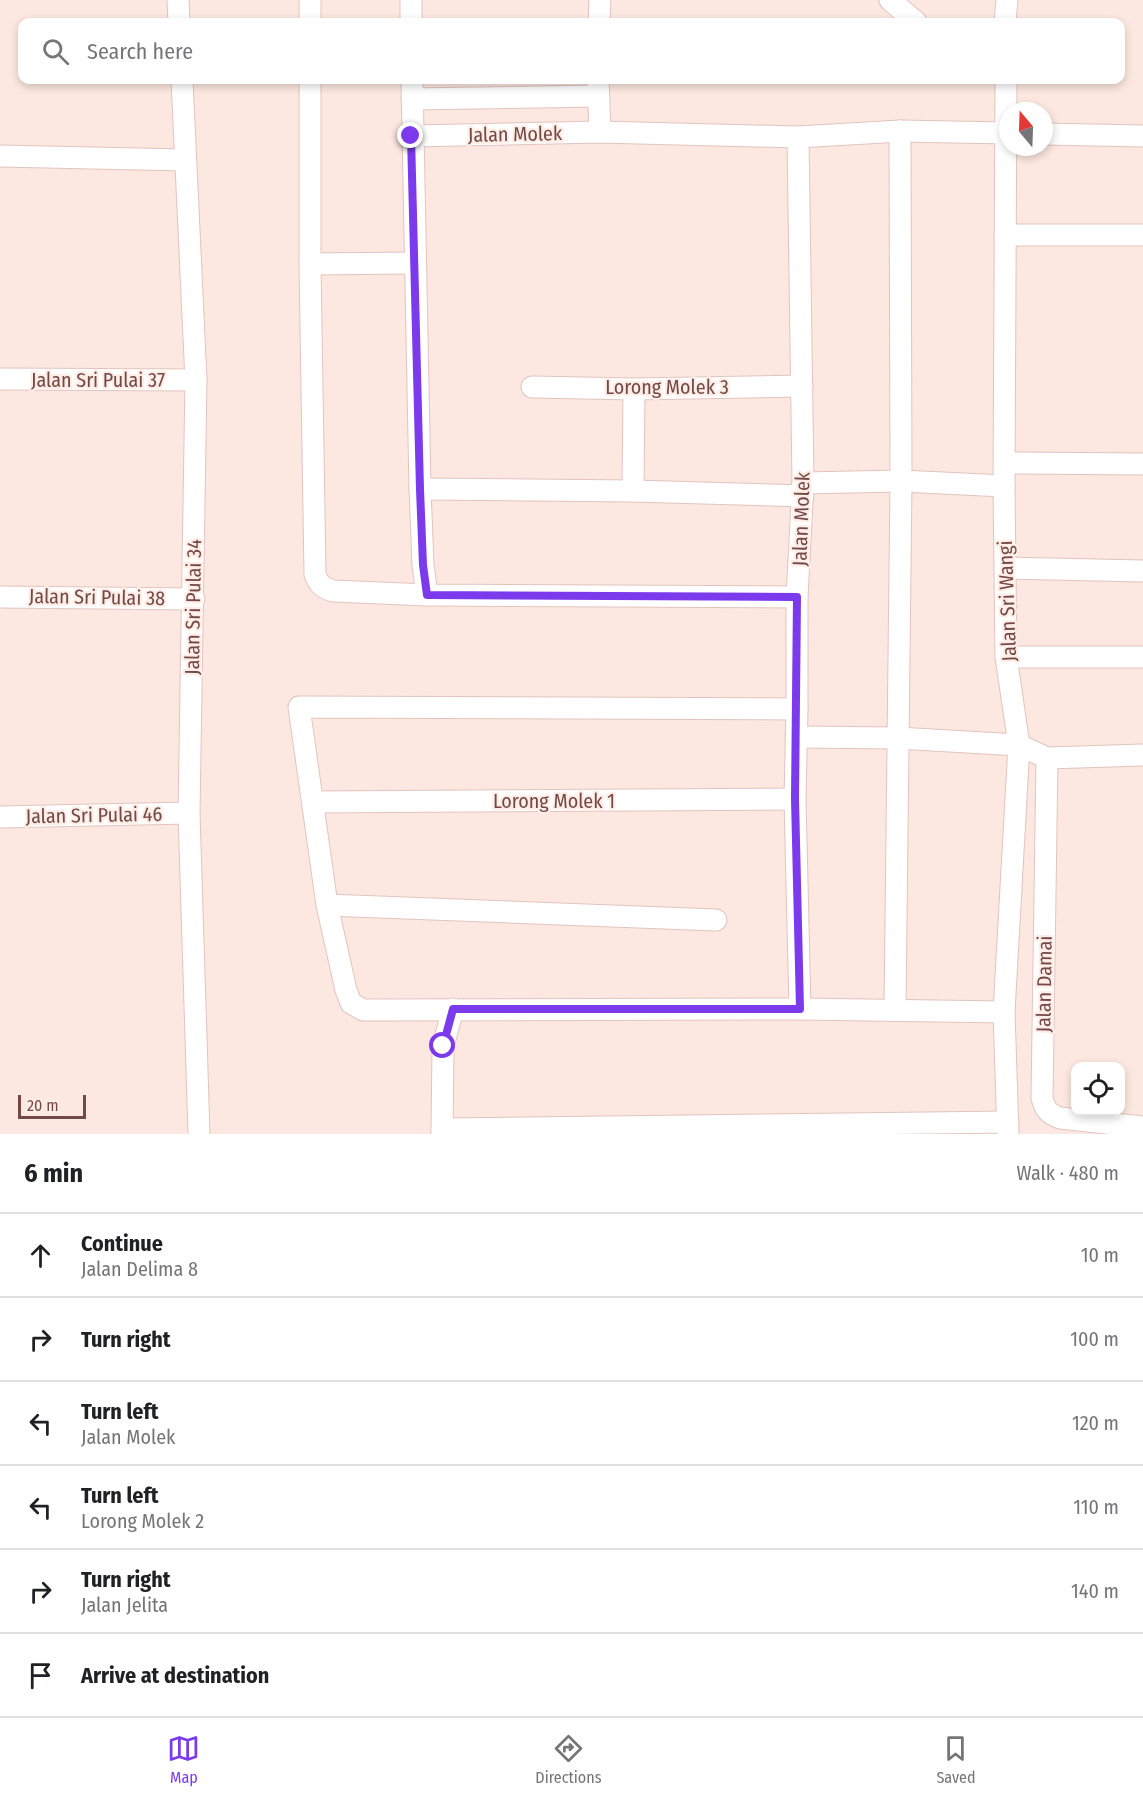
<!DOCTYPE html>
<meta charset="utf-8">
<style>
body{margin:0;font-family:"Fira Sans Condensed",sans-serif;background:#f6f6f6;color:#202124}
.controls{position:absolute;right:18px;bottom:18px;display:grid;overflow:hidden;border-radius:12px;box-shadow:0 3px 9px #0003}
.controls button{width:54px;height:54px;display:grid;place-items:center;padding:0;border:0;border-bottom:2px solid #e0e0e0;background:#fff;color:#202124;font:30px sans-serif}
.compass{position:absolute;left:999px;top:102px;width:54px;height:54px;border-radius:50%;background:#fff;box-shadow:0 3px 9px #0003;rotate:341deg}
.scale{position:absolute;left:18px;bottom:15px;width:68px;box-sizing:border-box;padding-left:6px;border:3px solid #734947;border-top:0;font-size:16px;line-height:21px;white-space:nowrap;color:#734947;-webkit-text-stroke:4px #ffede6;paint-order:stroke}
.stop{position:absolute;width:18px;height:18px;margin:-14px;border:4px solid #7c3aed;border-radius:50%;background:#fff}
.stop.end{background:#7c3aed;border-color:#fff;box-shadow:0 2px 6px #0008}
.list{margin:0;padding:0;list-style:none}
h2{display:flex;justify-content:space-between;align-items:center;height:78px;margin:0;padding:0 24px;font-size:26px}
h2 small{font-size:20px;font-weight:400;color:#757577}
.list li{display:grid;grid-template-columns:39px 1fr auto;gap:18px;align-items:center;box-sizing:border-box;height:84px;padding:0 24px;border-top:2px solid #e0e0e0}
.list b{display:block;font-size:22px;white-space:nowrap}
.list p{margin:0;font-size:20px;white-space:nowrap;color:#757577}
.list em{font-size:20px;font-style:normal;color:#757577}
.icon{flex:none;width:33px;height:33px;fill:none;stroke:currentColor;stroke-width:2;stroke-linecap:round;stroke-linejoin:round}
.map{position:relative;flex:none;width:1143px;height:1134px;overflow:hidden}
.search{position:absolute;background:#fff;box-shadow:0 3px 9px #0003;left:18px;right:18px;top:18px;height:66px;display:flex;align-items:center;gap:15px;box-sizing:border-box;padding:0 21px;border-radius:12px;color:#757577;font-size:22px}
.sheet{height:582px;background:#fff}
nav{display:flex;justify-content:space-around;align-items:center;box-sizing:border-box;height:84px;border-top:2px solid #e0e0e0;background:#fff;font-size:16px;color:#757577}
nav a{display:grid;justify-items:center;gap:3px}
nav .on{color:#7c3aed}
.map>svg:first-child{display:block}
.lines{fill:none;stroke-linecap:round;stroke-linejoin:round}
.minor-casing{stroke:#e2c4bf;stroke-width:23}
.minor{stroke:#fff;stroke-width:21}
.route{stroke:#7c3aed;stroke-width:8}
.labels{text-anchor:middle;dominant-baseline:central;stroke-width:4.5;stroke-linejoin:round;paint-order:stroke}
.street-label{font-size:20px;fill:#734947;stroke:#ffede6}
</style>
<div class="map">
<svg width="1143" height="1134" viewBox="0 0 1143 1134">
<rect width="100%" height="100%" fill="#fce8e0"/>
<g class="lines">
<g class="minor-casing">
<g id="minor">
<polyline points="178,0 179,22"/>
<polyline points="310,0 310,22"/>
<polyline points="411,0 411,22"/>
<polyline points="890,0 916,22"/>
<polyline points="599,22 600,0"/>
<polyline points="1005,22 1007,0"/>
<polyline points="182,80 196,380 189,813 199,1134"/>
<path d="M310,80V264L315,574C318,584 323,588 333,591L427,595L797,597"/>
<polyline points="412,80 420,489 423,565 427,595"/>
<polyline points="598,80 600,132"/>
<polyline points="1006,80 1004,486 1006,657 1019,745 1004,1012 1008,1134"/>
<polyline points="412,99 598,96"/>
<polyline points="1044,134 1143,136"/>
<polyline points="411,136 600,132 798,137 900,131 1008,133"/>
<polyline points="798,137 803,483 797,597 797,709 795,799 800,1009"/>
<polyline points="0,156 185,160"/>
<polyline points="1005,235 1143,235"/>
<polyline points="310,264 414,263"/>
<polyline points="0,379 196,380"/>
<polyline points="532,387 634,389 802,386"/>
<polyline points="1005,463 1143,464"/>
<polyline points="803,483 901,481 1004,486"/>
<polyline points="420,489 633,491 634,389"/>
<polyline points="633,491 803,496"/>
<polyline points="1005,568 1143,571"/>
<polyline points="0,597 194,599"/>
<polyline points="1006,657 1143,657"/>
<polyline points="797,709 299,707 327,905 346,990 351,1003 363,1010 800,1009 1004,1012"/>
<polyline points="796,737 898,738 1019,745 1047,758 1143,755"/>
<path d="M1047,758L1042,1098C1045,1110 1049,1114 1060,1118L1143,1127"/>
<polyline points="313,802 795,799"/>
<polyline points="0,817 189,813"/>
<polyline points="327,905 716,920"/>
<polyline points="895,1010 901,481 900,131"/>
<polyline points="442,1129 1008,1122"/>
<polyline points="442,1134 443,1046 453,1009"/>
</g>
</g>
<use href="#minor" class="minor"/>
</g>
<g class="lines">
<polyline class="route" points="411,136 420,489 423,565 427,595 797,597 795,799 800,1009 453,1009 443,1046"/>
</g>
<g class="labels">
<g class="street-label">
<text transform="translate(515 134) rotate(-1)">Jalan Molek</text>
<text x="98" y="380">Jalan Sri Pulai 37</text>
<text x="667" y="387">Lorong Molek 3</text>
<text transform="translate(801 519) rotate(-88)">Jalan Molek</text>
<text transform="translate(97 597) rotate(1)">Jalan Sri Pulai 38</text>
<text transform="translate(1007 601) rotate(-92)">Jalan Sri Wangi</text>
<text transform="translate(193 607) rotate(-89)">Jalan Sri Pulai 34</text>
<text x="554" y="801">Lorong Molek 1</text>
<text transform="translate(94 815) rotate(-1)">Jalan Sri Pulai 46</text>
<text transform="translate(1044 984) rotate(-89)">Jalan Damai</text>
</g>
</g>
</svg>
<div class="controls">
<button><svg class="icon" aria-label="locate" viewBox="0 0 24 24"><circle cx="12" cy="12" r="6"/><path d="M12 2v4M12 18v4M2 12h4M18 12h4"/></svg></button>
</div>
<svg class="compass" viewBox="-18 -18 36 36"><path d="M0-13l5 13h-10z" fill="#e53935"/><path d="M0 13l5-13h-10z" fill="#757577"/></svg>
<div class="scale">20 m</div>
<div class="stop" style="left:443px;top:1046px"></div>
<div class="stop end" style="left:411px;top:136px"></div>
<div class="search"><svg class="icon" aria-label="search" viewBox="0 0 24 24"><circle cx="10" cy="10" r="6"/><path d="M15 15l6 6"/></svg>Search here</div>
</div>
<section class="sheet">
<h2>6 min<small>Walk · 480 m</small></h2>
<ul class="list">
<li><svg class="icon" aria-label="ahead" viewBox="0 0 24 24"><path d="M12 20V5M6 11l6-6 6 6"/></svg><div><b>Continue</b><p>Jalan Delima 8</p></div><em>10 m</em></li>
<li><svg class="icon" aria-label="right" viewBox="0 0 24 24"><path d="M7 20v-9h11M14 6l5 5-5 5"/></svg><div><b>Turn right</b></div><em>100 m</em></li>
<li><svg class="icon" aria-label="left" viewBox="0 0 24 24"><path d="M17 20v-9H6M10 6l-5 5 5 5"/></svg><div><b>Turn left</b><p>Jalan Molek</p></div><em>120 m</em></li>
<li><svg class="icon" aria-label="left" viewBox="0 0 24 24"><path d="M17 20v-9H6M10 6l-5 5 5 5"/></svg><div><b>Turn left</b><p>Lorong Molek 2</p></div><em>110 m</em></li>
<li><svg class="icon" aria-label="right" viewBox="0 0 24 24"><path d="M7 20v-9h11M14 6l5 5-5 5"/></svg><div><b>Turn right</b><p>Jalan Jelita</p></div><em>140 m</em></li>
<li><svg class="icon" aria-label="arrive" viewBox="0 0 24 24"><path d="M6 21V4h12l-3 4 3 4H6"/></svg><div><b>Arrive at destination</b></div></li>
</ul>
</section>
<nav>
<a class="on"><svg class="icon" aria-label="map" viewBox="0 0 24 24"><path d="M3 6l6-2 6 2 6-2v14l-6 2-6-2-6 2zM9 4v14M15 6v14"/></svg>Map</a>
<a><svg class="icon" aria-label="directions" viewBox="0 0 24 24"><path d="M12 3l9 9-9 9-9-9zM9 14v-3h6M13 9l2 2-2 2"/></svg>Directions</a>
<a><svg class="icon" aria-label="saved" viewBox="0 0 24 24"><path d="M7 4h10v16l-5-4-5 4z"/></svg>Saved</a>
</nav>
